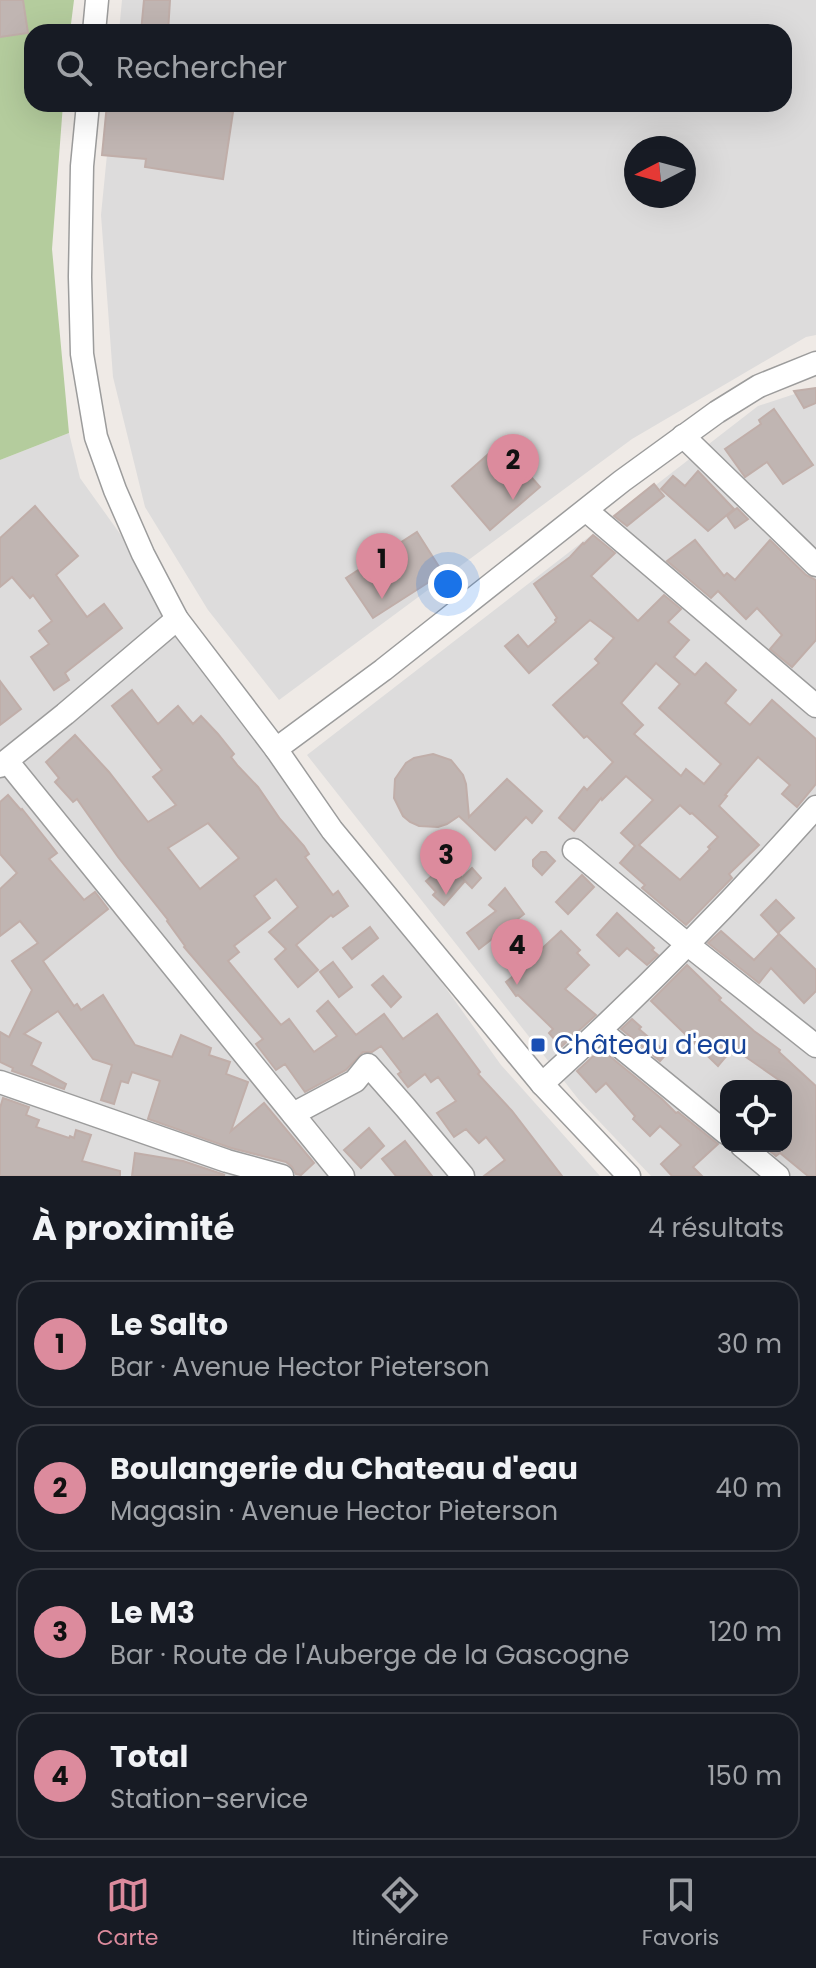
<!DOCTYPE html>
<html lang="fr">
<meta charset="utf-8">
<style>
body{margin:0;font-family:Poppins,sans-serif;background:#242831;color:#f1f3f6}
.controls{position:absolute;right:24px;bottom:24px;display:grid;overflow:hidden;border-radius:16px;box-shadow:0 8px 32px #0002}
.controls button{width:72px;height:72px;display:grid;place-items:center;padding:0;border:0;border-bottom:2px solid #363941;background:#171b24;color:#f1f3f6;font:40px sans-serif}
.compass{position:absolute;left:624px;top:136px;width:72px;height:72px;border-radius:50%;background:#171b24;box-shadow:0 8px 32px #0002;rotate:264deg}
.you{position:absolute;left:448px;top:584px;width:28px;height:28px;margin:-20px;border:6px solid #fff;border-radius:50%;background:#1a73e8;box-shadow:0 0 0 12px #1a73e833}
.badge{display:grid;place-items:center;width:52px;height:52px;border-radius:50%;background:#dc8b9d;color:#111;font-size:26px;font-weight:700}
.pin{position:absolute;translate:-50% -66px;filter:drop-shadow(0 2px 4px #0008)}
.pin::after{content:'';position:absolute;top:42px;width:28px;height:24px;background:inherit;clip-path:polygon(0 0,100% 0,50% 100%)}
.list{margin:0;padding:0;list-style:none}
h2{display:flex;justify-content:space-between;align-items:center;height:104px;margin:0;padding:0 32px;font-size:34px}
h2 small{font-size:26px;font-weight:400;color:#9ea1a6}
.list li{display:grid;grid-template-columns:52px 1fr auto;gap:24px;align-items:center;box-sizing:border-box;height:128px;margin:0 16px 16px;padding:0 16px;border:2px solid #363941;border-radius:24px}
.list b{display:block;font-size:30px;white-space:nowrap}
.list p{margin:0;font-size:26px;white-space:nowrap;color:#9ea1a6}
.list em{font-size:26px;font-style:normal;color:#9ea1a6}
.icon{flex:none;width:44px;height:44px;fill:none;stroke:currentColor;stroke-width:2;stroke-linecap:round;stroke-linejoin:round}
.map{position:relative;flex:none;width:816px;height:1176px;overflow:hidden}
.search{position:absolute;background:#171b24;box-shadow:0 8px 32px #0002;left:24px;right:24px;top:24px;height:88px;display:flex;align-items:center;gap:20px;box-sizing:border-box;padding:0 28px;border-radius:24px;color:#9ea1a6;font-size:30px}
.sheet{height:680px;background:#171b24}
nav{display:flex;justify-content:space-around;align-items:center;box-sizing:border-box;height:112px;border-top:2px solid #363941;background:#171b24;font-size:22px;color:#9ea1a6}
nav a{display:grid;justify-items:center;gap:4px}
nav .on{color:#dc8b9d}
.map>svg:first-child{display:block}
.residential{fill:#dddcdc;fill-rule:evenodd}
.forest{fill:#b4cc9d}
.building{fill:#c0b5b2;stroke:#c0aea9;stroke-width:2;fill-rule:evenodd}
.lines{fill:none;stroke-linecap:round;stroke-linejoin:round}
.minor-casing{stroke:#9c9c9c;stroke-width:25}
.minor{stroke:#fff;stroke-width:22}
.transit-dot{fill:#1a4fb4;stroke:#fff;stroke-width:3}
.labels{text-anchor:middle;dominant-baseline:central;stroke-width:6;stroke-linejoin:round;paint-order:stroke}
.transit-label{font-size:26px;fill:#164399;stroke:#fff;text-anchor:start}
</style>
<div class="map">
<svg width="816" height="1176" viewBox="0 0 816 1176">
<rect width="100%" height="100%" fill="#efeae6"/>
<g class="residential">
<path d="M122,0H816V335L806,337L632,439L279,700L208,610L145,507L113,377L101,215L112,104H784V32H119ZM636,148H684V196H636Z"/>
<path d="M816,387V1176H651L579,1100L307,755L758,406ZM726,1086H786V1146H726Z"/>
<polygon points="69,433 80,478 501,1065 600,1176 0,1176 0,460"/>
</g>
<polygon class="forest" points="0,0 74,0 70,32 32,32 32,104 63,104 52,249 69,433 0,460"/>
<g class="building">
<polygon points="0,0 23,0 28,33 0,37"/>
<polygon points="144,0 170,0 168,32 141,32"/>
<polygon points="107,104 180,104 233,112 223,179 145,167 146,159 102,155"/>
<polygon points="816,388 816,403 804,408 794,391"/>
<polygon points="774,409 813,465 783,484 767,462 745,477 725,449 761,424 759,420"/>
<polygon points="501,443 540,487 490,530 452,486"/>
<polygon points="698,471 734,509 708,531 661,489 673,476 685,486"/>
<polygon points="654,484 664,496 627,526 614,516"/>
<polygon points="35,506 78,556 56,575 87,617 104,604 122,628 65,673 69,680 54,690 31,657 49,644 39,631 52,621 33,595 30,598 12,577 0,587 0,538"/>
<polygon points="737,508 748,519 735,528 727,516"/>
<polygon points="417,532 443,573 373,618 346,578"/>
<path d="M593,535L615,553L591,576L638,621L664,595L681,609L668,622L689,640L674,657L695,675L706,663L736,690L725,703L750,725L772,700L816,739V784L797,807L782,794L790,785L758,757L725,795L727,796L719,806L759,845L729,874L732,878L686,925L642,888L645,885L620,863L635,846L621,833L653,800L626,776L602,800L601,798L574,831L559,818L584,787L587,790L613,762L587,736L584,738L553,705L599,663L595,659L614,638L590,620L529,673L505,646L518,635L528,647L556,622L555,620L557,618L534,584L570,557L583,543L584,544ZM656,663L680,684L659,708L721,764L704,784L686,769L681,776L634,734L643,725L621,703ZM680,805L690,814L692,813L718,837L708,847L710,849L680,880L639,845Z"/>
<polygon points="695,540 724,576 727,573 735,580 770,540 806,575 816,580 816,640 792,667 770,649 782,635 757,608 746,619 718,591 711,598 667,561"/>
<polygon points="0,681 21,709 0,725"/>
<path d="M132,690L158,724L178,706L193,724L201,716L218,734L234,754L231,757L238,766L258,787L280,819L304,846L309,854L305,857L333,895L338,891L348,906L333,917L331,915L296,945L318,970L298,987L275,959L286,949L269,932L298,907L276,879L254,896L270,918L234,946L239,952L228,961L281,1025L289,1019L314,1052L337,1036L317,1011L328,1001L356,1035L384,1014L403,1039L437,1014L480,1072L478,1074L512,1111L562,1176H484L505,1160L486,1137L479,1143L466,1129L454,1137L437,1113L456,1101L438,1077L431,1082L425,1074L408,1087L398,1074L401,1072L381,1046L372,1052H363L346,1070L305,1092L285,1064L276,1070L256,1044L263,1039L184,947L185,946L167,921L168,920L118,857L77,799L73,802L55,782L59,778L46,762L75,735L109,772L148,822L176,805L153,777L162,770L112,706ZM208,823L239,858L200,889L168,848Z"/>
<polygon points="433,754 451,760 463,775 466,784 469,817 507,779 542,811 532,823 526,817 495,850 459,816 447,824 438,827 419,826 410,822 403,816 394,798 395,779 406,763 414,758"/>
<polygon points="8,795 21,810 22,809 57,853 49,859 84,900 95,892 108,909 43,961 74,1006 77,1004 81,1010 103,995 135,1045 172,1057 181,1035 211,1048 209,1055 230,1062 226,1074 248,1082 231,1131 264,1103 314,1163 301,1175 296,1174 292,1167 286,1162 231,1148 148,1119 160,1081 132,1072 128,1083 121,1081 114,1104 101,1100 112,1065 93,1059 58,1011 24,1034 41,1043 31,1065 66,1084 64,1089 12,1071 13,1068 0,1062 0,1032 9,1037 32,990 12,961 38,943 20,921 0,936 0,889 17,873 0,854 0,802"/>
<polygon points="541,852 546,852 555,861 542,875 533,866 533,860"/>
<polygon points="448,862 462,878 472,868 481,878 472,888 463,879 465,881 444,905 433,895 436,892 426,881"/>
<polygon points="582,875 594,887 568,914 556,902"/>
<polygon points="505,888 524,914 479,949 467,933 496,911 489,905"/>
<polygon points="776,900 794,918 778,933 761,915"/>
<polygon points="617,913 654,948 652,950 658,955 647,965 627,948 619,956 597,935"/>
<polygon points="370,927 378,938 352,959 343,948"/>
<polygon points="561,931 580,950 577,953 589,965 565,989 596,1015 561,1047 549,1033 553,1029 518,995 516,996 506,982 536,958 534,956"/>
<polygon points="721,931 754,960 779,934 816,970 816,991 804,1003 771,968 759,983 708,943"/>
<polygon points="333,962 352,987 339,997 320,972"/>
<polygon points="687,965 721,998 719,1000 754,1031 780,1050 779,1052 816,1086 816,1176 808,1176 780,1153 776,1156 765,1147 786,1146 786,1085 733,1048 718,1066 651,1001"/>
<polygon points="383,976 401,997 391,1007 372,985"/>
<polygon points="632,1019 641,1027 639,1029 667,1053 660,1061 621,1029"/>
<polygon points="601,1049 662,1099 676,1113 678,1112 718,1144 693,1167 702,1176 672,1176 661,1164 681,1145 660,1126 650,1136 633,1119 635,1116 606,1083 596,1092 577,1071"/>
<polygon points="3,1098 29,1107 26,1115 39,1120 36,1127 69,1138 70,1136 74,1138 76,1130 91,1135 82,1161 120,1171 120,1176 0,1176 0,1108"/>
<polygon points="369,1128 384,1146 361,1168 344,1150"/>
<polygon points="405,1141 432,1176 396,1176 382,1159"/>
<polygon points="135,1153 183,1161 225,1175 132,1176"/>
</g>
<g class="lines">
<g class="minor-casing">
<g id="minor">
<polyline points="94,32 97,0"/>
<polyline points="88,104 82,166 80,277 82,354 96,437 115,490 143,554 177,619 276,749 332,830 504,1038 542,1084 629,1176"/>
<polyline points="683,436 816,565"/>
<polyline points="587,511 816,706"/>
<polyline points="276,749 383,670 622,481 717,412 759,386 816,363"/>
<polyline points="7,761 343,1176"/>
<polyline points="0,766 65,714 177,619"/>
<polyline points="574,850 687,944 816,1046"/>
<polyline points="601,1031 726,1133"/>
<polyline points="0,1082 227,1161 282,1176"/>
<path d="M542,1084C638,997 730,904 816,807"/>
<polyline points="293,1114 355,1081 368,1065 405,1107 463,1176"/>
<polyline points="742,1146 778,1176"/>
</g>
</g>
<use href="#minor" class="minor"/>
</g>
<rect class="transit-dot" x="530" y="1037" width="16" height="16" rx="4"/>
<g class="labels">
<g class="transit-label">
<text x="554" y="1045">Château d'eau</text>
</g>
</g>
</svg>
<div class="controls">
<button><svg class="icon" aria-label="locate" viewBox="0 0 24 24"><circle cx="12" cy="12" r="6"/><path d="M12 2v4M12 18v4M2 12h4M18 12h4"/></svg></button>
</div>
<svg class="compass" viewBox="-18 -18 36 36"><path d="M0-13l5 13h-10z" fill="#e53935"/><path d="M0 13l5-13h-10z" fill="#9ea1a6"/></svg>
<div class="you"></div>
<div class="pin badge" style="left:382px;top:599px">1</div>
<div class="pin badge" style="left:513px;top:500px">2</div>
<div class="pin badge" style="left:446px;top:895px">3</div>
<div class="pin badge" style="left:517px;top:985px">4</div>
<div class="search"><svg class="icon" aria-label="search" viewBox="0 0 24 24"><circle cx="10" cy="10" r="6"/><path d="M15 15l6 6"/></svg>Rechercher</div>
</div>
<section class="sheet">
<h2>À proximité<small>4 résultats</small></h2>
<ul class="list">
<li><span class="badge">1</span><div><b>Le Salto</b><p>Bar · Avenue Hector Pieterson</p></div><em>30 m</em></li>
<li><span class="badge">2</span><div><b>Boulangerie du Chateau d'eau</b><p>Magasin · Avenue Hector Pieterson</p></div><em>40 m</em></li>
<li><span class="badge">3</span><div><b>Le M3</b><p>Bar · Route de l'Auberge de la Gascogne</p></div><em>120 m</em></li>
<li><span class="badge">4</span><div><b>Total</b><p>Station-service</p></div><em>150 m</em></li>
</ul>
</section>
<nav>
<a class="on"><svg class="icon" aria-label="map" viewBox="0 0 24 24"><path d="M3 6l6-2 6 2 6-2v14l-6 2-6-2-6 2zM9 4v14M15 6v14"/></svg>Carte</a>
<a><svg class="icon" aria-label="directions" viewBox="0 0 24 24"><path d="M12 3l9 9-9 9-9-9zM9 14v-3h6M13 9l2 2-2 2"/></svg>Itinéraire</a>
<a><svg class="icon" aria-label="saved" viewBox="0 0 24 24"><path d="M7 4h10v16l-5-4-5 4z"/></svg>Favoris</a>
</nav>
